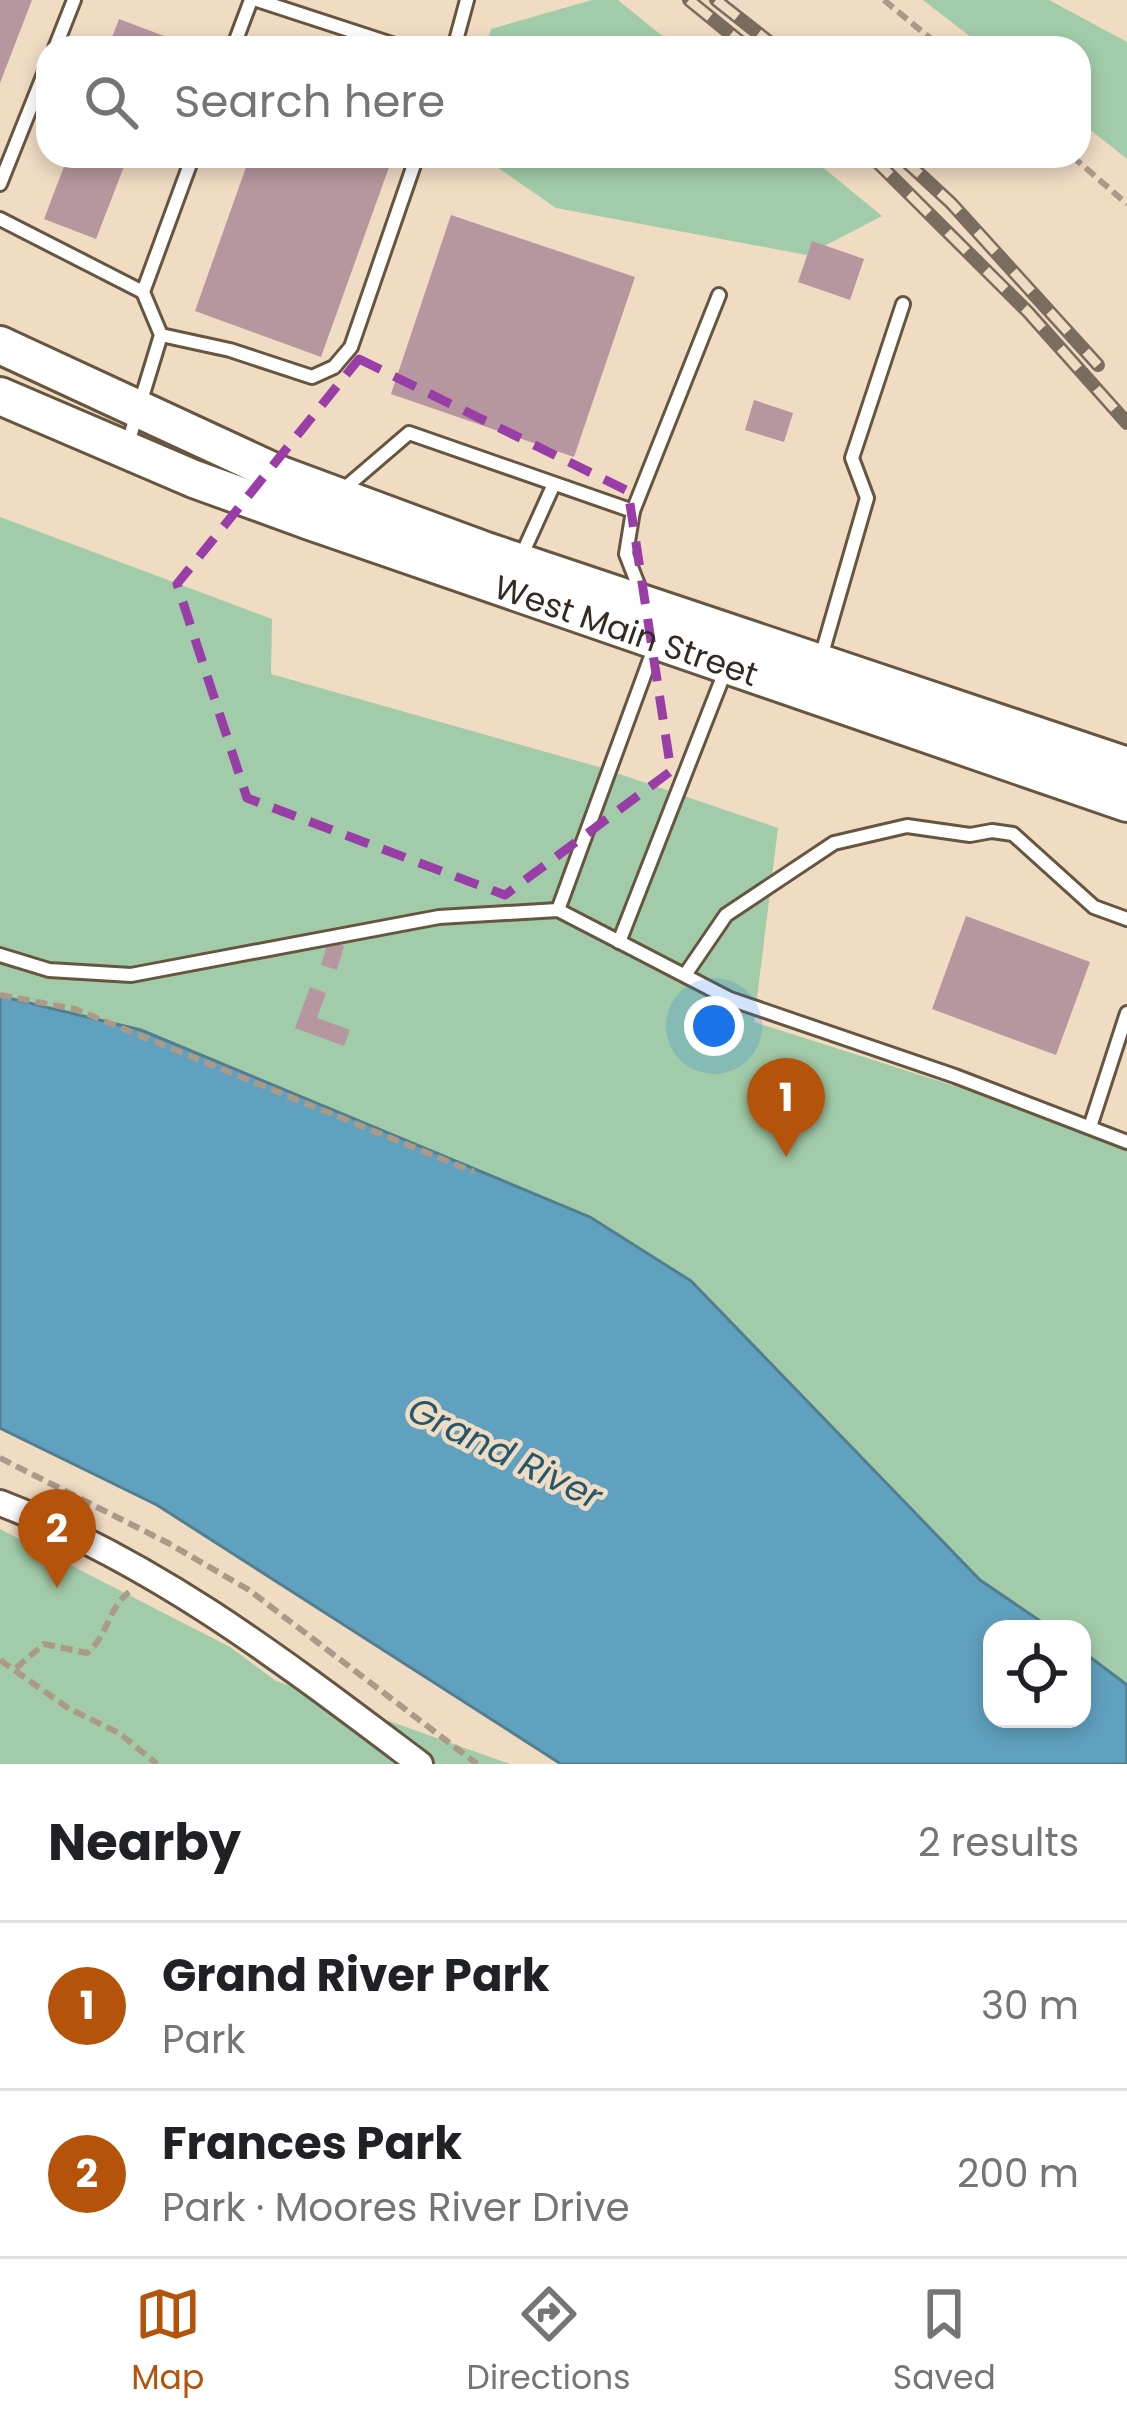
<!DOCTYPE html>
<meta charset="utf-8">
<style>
body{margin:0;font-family:Poppins,sans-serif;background:#f2f2f2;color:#202124}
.controls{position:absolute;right:36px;bottom:36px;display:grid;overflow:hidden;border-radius:24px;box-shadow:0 6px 18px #0003}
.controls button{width:108px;height:108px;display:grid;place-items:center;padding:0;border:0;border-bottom:3px solid #e0e0e0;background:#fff;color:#202124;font:60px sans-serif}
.you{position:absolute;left:714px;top:1026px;width:42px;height:42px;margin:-30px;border:9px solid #fff;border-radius:50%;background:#1a73e8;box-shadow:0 0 0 18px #1a73e833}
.badge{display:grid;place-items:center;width:78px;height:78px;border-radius:50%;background:#b45309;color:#fff;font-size:39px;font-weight:700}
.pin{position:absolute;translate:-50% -99px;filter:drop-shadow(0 3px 6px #0008)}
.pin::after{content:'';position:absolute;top:63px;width:42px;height:36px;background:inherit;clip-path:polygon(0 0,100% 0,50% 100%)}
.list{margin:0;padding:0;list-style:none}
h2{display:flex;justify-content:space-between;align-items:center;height:156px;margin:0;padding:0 48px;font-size:51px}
h2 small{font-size:39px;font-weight:400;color:#757577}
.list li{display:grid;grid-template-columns:78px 1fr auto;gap:36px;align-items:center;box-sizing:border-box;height:168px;padding:0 48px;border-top:3px solid #e0e0e0}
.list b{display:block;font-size:45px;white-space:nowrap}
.list p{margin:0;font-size:39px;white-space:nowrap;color:#757577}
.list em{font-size:39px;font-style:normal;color:#757577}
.icon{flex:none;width:66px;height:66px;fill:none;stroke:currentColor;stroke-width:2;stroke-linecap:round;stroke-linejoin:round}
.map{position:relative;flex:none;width:1127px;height:1764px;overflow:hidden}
.search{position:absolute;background:#fff;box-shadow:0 6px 18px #0003;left:36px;right:36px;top:36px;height:132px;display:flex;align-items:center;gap:30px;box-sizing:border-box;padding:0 42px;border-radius:36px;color:#757577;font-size:45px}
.sheet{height:492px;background:#fff}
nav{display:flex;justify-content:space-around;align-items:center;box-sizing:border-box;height:168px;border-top:3px solid #e0e0e0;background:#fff;font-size:33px;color:#757577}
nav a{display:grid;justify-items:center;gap:6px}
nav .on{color:#b45309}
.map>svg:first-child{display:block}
.green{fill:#a2cca9}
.water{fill:#60a1bf;stroke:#527e90;stroke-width:3}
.building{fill:#b6969f}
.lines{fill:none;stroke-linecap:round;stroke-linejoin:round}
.lane-casing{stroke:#66553f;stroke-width:18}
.street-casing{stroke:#66553f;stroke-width:30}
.secondary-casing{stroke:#66553f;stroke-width:42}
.path{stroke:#aa9a87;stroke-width:6;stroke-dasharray:12 6;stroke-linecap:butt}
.lane{stroke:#fff;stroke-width:12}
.street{stroke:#fff;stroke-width:24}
.secondary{stroke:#fff;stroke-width:36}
.rail-casing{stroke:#7a6d5f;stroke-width:14}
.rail{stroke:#f0dbc3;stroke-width:9;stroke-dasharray:27;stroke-linecap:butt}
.marked{fill:none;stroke:#993da7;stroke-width:9;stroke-dasharray:24 15;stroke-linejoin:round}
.labels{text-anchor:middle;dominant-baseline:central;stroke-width:9;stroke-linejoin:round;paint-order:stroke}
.street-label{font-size:33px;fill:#332b22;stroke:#f0dbc3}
.water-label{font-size:36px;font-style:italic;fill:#25586f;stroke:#f0dbc3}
</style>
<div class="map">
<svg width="1127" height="1764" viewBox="0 0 1127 1764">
<rect width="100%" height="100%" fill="#f0dbc3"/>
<g class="green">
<polygon points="592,0 618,0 677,48 486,48 491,29"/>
<polygon points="923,0 1049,0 1127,42 1127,159 1079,121 1079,48 985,48"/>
<polygon points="481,156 809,156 882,216 807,255 556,208"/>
<polygon points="0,517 272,619 271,674 599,767 778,828 754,1022 1127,1141 1127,1685 1082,1651 1082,1629 1052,1629 980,1580 691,1281 590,1217 141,1030 0,996"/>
<polygon points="0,1529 230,1647 276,1681 510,1764 0,1764"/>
</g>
<polygon class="water" points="0,996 141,1030 590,1217 691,1281 980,1580 1052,1629 992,1629 992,1719 1082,1719 1082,1651 1127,1685 1127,1764 561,1764 157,1505 0,1428"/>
<g class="building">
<polygon points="0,0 32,0 0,83"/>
<polygon points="119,19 172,39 169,48 108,48"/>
<polygon points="68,156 128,156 96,239 44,219"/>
<polygon points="250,156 393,156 321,357 195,311"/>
<polygon points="451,215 635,277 574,457 391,394"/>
<polygon points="812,241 864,259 850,300 798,282"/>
<polygon points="754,400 793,413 784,442 745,430"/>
<polygon points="966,916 1090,962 1056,1055 932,1009"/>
<polygon points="328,941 344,946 337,970 321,965"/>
<polygon points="310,987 326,993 317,1018 350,1030 344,1046 295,1028"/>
</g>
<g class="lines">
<g class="lane-casing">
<g id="lane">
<polyline points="257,0 404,48"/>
<polyline points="55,48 74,0"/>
<polyline points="233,48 251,0"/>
<polyline points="454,48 467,0"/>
<polyline points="0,184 48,64"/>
<polyline points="0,219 143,292"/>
<polyline points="161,335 230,350 312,377 334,367 351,347 417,156"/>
<polyline points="128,443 161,335 143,292 193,156"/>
<polyline points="339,493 409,433 633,511 626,554 642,595"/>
<polyline points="633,511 719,295"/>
<polyline points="520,559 554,484"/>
<polyline points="821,657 867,498 852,458 903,304"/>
<polyline points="558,910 656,643"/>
<polyline points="619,942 726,669"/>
<polyline points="0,955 49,970 131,975 439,917 558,910 730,999 955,1076 1127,1142"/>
<polyline points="685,975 726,915 834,843 907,826 970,835 992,831 1013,834 1094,907 1127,919"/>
<polyline points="1090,1127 1127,1013"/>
</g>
</g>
<g class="street-casing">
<path id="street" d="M0,1503C157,1563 287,1664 420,1764"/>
</g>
<g class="secondary-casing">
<g id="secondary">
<polyline points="0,345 283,476 483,550 1127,766"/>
<path id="s1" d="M0,396L194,479L310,521L1127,803"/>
</g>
</g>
<g class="path">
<polyline points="884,0 942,48"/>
<polyline points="1072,156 1127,204"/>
<polyline points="0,995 75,1009 474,1172"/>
<polyline points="0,1458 168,1543 249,1590 477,1764"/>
<polyline points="0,1660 68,1708 119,1733 157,1764"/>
<path d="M16,1668L44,1644L87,1653C108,1636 107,1610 129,1592"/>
</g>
<use href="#lane" class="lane"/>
<use href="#street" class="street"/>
<use href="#secondary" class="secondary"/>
<g class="rail-casing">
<g id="rail">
<polyline points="689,0 748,48"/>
<polyline points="716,0 777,48"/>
<polyline points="871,156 1028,312 1127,423"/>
<polyline points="900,156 951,203 1098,365"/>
</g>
</g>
<use href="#rail" class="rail"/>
</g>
<path class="marked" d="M359,359L628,491L671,771L505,895L247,798L177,584Z"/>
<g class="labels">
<g class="street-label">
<text stroke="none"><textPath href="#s1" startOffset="669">West Main Street</textPath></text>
</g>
<g class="water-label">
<text transform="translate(505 1453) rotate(26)">Grand River</text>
</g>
</g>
</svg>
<div class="controls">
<button><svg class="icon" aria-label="locate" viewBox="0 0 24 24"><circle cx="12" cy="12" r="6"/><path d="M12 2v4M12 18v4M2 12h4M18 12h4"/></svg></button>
</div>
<div class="you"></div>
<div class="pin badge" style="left:786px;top:1157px">1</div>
<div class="pin badge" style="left:57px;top:1588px">2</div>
<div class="search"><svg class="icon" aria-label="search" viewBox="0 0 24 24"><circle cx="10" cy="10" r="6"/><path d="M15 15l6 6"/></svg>Search here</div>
</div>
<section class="sheet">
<h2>Nearby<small>2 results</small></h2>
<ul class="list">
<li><span class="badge">1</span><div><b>Grand River Park</b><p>Park</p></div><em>30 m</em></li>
<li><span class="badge">2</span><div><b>Frances Park</b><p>Park · Moores River Drive</p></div><em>200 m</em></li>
</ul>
</section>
<nav>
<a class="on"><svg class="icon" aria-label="map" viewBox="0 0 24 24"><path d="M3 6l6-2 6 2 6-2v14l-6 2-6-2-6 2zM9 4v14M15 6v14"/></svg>Map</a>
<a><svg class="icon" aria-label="directions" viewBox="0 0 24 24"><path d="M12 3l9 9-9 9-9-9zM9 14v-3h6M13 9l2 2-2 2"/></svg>Directions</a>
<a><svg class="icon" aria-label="saved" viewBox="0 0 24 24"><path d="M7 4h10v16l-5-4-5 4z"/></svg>Saved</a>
</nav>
